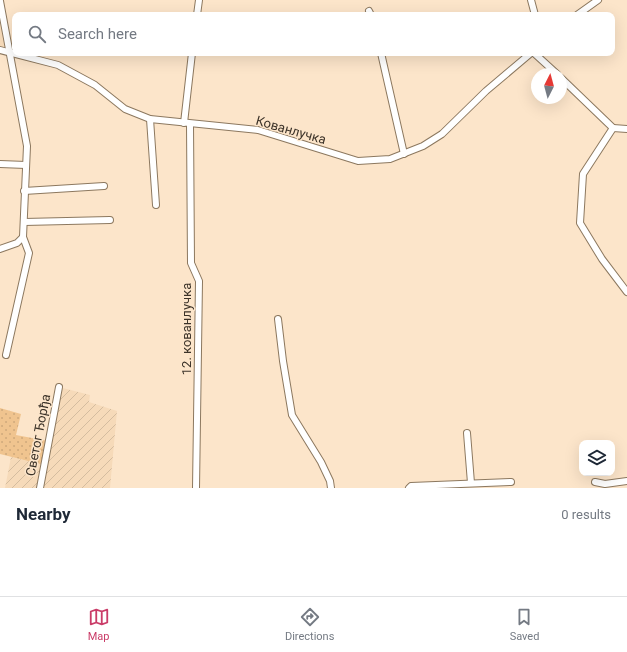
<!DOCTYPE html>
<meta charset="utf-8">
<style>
body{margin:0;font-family:Roboto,sans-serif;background:#f2f2f3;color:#1f2937}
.controls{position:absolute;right:12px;bottom:12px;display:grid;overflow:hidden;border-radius:8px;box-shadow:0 4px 16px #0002}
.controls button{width:36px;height:36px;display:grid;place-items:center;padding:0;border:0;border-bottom:1px solid #e0e1e3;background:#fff;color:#1f2937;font:20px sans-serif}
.compass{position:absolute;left:531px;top:68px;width:36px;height:36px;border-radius:50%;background:#fff;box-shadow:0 4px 16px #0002;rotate:6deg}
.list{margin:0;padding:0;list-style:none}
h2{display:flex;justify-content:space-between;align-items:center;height:52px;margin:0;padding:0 16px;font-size:17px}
h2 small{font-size:13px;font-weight:400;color:#747a83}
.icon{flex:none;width:22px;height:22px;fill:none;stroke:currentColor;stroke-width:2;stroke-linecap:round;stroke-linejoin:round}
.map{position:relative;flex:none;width:627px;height:488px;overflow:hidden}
.search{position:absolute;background:#fff;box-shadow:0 4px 16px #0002;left:12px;right:12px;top:12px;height:44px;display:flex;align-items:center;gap:10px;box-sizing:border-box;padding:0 14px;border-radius:8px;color:#747a83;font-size:15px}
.sheet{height:108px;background:#fff}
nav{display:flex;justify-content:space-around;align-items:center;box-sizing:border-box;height:56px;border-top:1px solid #e0e1e3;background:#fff;font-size:11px;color:#747a83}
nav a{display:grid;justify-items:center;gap:2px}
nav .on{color:#ca3c68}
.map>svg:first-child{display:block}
.built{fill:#f6dab9}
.industrial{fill:url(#industrial-furrows)}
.grass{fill:url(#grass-dots)}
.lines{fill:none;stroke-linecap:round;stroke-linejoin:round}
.minor-casing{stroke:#8c785f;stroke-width:8}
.minor{stroke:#fff;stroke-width:6}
.labels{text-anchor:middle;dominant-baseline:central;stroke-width:3;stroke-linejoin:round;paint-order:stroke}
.street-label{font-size:13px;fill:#3b3228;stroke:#fce5ca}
</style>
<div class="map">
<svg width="627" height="488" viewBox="0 0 627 488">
<defs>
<pattern id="industrial-furrows" width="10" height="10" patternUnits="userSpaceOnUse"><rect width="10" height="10" fill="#f6dab9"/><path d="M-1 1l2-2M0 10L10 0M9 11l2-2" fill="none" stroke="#d4bc9f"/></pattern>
<pattern id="grass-dots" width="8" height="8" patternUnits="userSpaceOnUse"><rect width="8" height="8" fill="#f0c48f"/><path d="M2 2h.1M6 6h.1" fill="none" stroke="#cfa97b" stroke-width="1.8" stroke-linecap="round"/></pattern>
</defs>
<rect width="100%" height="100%" fill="#fce5ca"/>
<polygon class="built" points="0,1 9,51 0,50"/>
<polygon class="industrial" points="59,387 90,395 89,402 117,411 110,488 5,488 11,457 44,465"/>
<polygon class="grass" points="0,408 21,414 16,435 48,441 44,465 0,454"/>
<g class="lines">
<g class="minor-casing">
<g id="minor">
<polyline points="531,0 535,15"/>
<polyline points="0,1 27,146 23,237 17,243 0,249"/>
<polyline points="369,11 371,15"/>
<polyline points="197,15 199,0"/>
<polyline points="577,15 598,0"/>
<polyline points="0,50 58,65 95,85 125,109 150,119 258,130 358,161 390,159 423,146 442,134 486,91 531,53"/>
<polyline points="381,53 404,154"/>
<polyline points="534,53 557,74"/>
<polyline points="561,78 613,128 583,174 580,223 602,259 627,292"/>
<polyline points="150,119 156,205"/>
<polyline points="184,123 192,53"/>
<polyline points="190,124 191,263 199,281 196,488"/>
<polyline points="613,128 627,129"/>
<polyline points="0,164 26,165"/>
<polyline points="24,191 104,186"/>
<polyline points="24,222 110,220"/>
<polyline points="278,319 283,361 292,415 321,462 330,481 331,488"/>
<polyline points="6,355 29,253 23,237"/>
<polyline points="467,433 471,483"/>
<polyline points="595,482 605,484 627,481"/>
<polyline points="40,488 59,387"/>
<polyline points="409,488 411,486 511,482"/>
</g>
</g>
<use href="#minor" class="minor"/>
</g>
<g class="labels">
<g class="street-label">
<text transform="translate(291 130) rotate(16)">Кованлучка</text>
<text transform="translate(186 329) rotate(-90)">12. кованлучка</text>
<text transform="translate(38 435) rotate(-79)">Светог Ђорђа</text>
</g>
</g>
</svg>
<div class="controls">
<button><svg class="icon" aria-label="layers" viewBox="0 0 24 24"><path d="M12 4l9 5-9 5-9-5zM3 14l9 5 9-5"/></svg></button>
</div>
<svg class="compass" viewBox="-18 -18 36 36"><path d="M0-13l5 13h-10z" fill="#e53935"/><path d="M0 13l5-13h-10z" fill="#747a83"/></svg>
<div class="search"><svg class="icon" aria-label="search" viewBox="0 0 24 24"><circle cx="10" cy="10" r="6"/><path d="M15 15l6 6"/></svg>Search here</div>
</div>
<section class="sheet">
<h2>Nearby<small>0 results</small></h2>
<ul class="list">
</ul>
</section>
<nav>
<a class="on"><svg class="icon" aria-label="map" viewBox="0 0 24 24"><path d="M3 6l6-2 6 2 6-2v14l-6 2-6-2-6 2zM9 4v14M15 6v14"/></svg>Map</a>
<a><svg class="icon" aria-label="directions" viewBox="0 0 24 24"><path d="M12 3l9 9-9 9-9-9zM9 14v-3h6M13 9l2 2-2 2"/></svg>Directions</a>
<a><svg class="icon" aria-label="saved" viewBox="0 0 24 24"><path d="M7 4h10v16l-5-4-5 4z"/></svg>Saved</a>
</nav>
